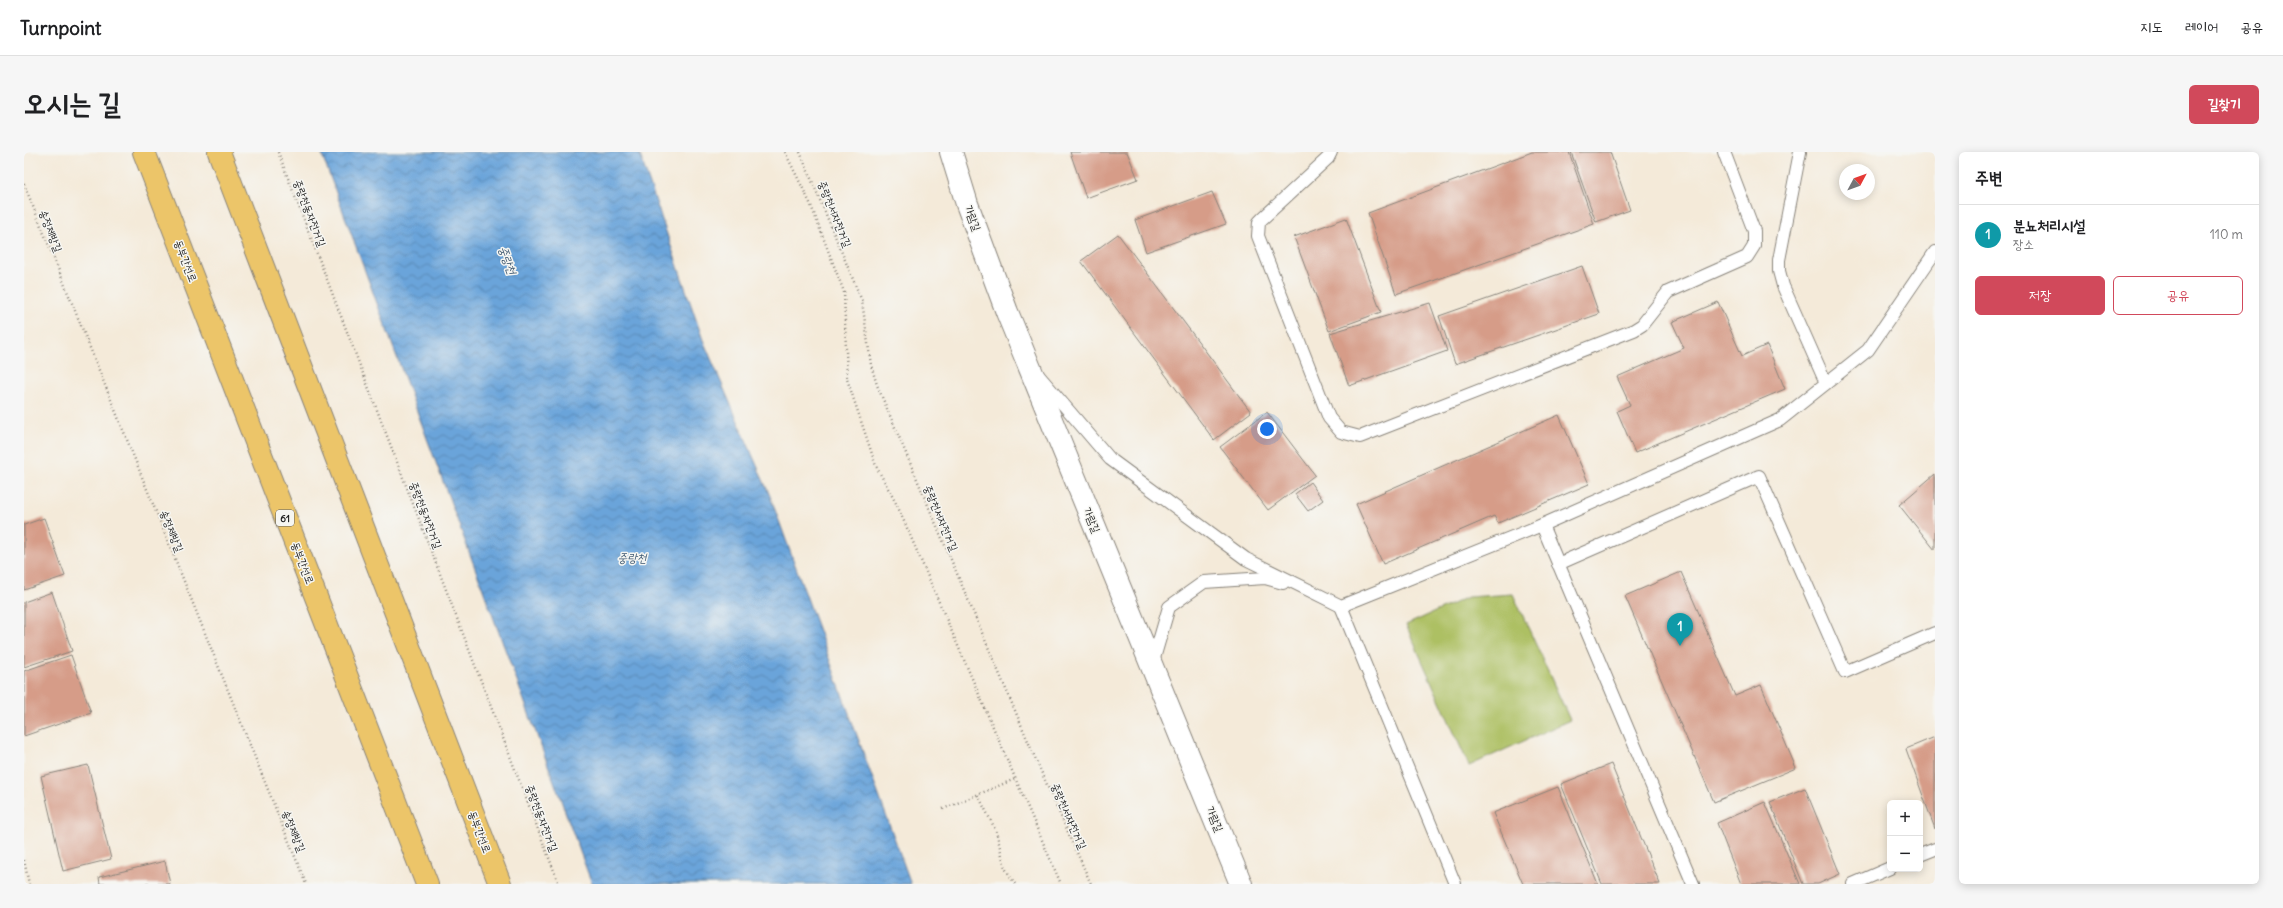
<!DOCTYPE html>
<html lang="ko">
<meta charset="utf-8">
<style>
body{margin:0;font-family:Delius,"Poor Story",sans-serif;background:#f6f6f6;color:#202124}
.controls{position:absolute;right:12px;bottom:12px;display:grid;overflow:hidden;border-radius:6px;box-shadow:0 2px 10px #0003}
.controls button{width:36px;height:36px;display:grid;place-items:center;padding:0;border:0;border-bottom:1px solid #e0e0e0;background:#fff;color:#202124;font:20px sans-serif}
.compass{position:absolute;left:1815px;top:12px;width:36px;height:36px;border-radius:50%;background:#fff;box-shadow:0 2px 10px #0003;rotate:49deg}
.you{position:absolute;left:1243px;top:277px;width:14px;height:14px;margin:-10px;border:3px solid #fff;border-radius:50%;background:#1a73e8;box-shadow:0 0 0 6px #1a73e833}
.badge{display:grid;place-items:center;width:26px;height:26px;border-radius:50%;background:#d1495b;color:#fff;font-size:13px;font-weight:700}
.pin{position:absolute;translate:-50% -33px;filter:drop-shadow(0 1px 2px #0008)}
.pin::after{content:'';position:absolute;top:21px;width:14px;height:12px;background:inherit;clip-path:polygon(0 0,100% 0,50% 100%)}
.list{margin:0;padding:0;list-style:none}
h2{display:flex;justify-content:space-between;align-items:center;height:52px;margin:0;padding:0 16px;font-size:17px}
h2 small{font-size:13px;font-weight:400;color:#757577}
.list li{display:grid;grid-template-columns:26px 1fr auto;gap:12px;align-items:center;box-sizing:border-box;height:60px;padding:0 16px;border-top:1px solid #e0e0e0}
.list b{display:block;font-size:15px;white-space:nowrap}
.list p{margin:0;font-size:13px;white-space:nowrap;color:#757577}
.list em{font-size:13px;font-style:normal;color:#757577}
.actions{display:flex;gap:8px;padding:12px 16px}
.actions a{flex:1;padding:9px 0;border:1px solid #d1495b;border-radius:6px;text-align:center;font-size:14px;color:#d1495b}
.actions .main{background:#d1495b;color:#fff}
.map{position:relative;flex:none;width:1911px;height:732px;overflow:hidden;border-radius:6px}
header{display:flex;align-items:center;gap:24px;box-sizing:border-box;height:56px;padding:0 20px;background:#fff;border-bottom:1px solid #e0e0e0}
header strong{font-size:19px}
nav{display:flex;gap:22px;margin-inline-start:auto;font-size:14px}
.intro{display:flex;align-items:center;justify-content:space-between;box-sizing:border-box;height:96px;padding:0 24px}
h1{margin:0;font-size:28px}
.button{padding:10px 18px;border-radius:6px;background:#d1495b;color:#fff;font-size:14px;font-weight:700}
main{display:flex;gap:24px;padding:0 24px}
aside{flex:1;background:#fff;border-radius:6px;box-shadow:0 2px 10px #0003}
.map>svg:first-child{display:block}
.garden{fill:#adc063;stroke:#646e40}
.water{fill:url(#water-waves);stroke:#43607b}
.building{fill:#d69c88}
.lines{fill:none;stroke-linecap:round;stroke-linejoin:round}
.service-casing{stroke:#88837a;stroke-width:14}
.tertiary-casing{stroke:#88837a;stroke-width:24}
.trunk-casing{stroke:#88837a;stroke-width:24}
.path{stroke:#88837a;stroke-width:2.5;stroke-dasharray:1 3;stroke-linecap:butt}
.service{stroke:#fff;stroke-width:12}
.tertiary{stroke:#fff;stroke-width:22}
.trunk{stroke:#ecc569;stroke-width:22}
.labels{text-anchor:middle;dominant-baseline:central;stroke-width:3;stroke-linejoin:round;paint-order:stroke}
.shield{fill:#f6f6f2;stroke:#5d5d5c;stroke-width:1}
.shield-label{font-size:10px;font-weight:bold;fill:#1c1c1c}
.street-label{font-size:11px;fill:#1c1c1c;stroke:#f6f6f2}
.water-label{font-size:12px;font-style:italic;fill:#3f5971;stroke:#f6f6f2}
</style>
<header>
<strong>Turnpoint</strong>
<nav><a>지도</a><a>레이어</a><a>공유</a></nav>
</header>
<div class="intro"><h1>오시는 길</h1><a class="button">길찾기</a></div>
<main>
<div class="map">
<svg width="1911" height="732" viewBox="0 0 1911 732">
<defs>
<pattern id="water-waves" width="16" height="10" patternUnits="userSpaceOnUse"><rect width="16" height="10" fill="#6aa4da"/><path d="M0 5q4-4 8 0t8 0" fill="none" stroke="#5685b0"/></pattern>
</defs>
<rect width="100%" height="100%" fill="#f6f6f2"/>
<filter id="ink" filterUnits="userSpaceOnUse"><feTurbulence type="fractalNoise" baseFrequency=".025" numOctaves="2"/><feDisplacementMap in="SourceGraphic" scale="8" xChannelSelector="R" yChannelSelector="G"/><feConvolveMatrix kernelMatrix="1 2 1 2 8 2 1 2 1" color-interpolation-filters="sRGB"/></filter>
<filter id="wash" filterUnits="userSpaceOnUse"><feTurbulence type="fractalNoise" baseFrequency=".012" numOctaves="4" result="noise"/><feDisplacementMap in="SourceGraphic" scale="16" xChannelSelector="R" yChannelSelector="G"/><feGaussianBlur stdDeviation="0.9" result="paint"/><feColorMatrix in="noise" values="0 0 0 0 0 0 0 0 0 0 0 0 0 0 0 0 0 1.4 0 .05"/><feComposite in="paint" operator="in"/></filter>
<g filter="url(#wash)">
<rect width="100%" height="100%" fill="#f4ead9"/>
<polygon class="garden" points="1489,442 1546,568 1445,614 1382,473 1444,445"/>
<polygon class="water" points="297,0 615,0 679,188 746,344 887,732 568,732"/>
<g id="blocks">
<g class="building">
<polygon points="1046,0 1103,0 1114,27 1062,46"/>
<polygon points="1508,0 1545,0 1570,72 1372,142 1344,61"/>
<polygon points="1547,0 1586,0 1606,58 1572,70"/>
<polygon points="1188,40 1202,72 1122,100 1111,68"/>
<polygon points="1322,66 1357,160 1305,179 1270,85"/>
<polygon points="1094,82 1227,260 1190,288 1057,109"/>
<polygon points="1558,114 1575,162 1431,212 1415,164"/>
<polygon points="1694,150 1718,204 1743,193 1761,237 1611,301 1593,259 1606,253 1593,225 1660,196 1648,170"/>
<polygon points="1406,151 1423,199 1325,234 1306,181"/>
<polygon points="1243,260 1291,323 1244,358 1196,295"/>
<polygon points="1535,263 1565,332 1474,371 1470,364 1359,412 1332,352"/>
<polygon points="1911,322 1911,398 1875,353"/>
<polygon points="1286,330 1299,348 1284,359 1271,342"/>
<polygon points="20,366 41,424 0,438 0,373"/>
<polygon points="1657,420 1711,544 1737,533 1772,616 1690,650 1601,444"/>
<polygon points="28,440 48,499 0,515 0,450"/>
<polygon points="47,503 67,561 0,584 0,519"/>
<polygon points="1911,585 1911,677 1882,597"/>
<polygon points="1587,612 1636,732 1578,732 1537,632"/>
<polygon points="64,613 87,707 39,719 17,624"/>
<polygon points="1534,635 1574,732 1499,732 1469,661"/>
<polygon points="1781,636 1816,722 1794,732 1779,732 1746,650"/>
<polygon points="1741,650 1776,732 1717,732 1693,671"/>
<polygon points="141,709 146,732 76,732 75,725"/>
</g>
</g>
</g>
<g filter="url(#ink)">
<use href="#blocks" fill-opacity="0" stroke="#88837a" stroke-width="1"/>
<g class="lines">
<g class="service-casing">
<g id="service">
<polyline points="1307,0 1304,6 1239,66 1235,70 1234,84 1305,266 1317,280 1336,285 1610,178 1618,173 1644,140 1723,105 1730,94 1730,79 1700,0"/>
<polyline points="1776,0 1755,108 1755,119 1759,134 1802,231"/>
<polyline points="1015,224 1086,307 1222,407 1317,454 1518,373 1669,732"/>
<polyline points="1518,373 1756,268 1844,198 1911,100"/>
<polyline points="1534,412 1735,324 1821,520 1911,481"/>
<polyline points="1317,454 1431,732"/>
<polyline points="1128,513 1145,455 1180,430 1241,426 1259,431"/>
<polyline points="1896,703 1911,697"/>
<polyline points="1829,732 1866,716"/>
</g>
</g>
<g class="tertiary-casing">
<polyline id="tertiary" points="927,0 943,52 983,160 1217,732"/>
</g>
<g class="trunk-casing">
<g id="trunk">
<polyline points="120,0 403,732"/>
<polyline points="195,0 476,732"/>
</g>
</g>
<g class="path">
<polyline points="254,0 535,732"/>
<polyline points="761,0 786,51 820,140 823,227 852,314 873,353 1037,732"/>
<polyline points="776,0 838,149 847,213 853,233 1012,608 1067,732"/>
<polyline points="0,32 282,732"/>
<polyline points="954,643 972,679 981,716 991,732"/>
<polyline points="919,657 991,627"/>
<polyline points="0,708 5,732"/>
</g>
<use href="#service" class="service"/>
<use href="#tertiary" class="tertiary"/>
<use href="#trunk" class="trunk"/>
</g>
</g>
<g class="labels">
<rect class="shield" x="252" y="358" width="18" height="16" rx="3"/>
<g class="shield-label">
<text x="261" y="366">61</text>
</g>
<g class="street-label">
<text transform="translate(286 61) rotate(69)">중랑천동자전거길</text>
<text transform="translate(811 62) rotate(68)">중랑천서자전거길</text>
<text transform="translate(949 66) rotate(70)">가람길</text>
<text transform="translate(27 79) rotate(69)">송정제방길</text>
<text transform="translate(162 109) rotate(69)">동부간선로</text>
<text transform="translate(402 363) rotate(69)">중랑천동자전거길</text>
<text transform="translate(917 366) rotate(67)">중랑천서자전거길</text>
<text transform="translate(1068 368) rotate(68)">가람길</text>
<text transform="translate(148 379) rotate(68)">송정제방길</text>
<text transform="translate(279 411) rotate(69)">동부간선로</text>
<text transform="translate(1045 664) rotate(66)">중랑천서자전거길</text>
<text transform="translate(518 666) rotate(69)">중랑천동자전거길</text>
<text transform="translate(1191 667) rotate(68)">가람길</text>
<text transform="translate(270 679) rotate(68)">송정제방길</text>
<text transform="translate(456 680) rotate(69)">동부간선로</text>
</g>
<g class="water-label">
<text transform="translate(484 108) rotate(70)">중랑천</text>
<text x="608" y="405">중랑천</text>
</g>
</g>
</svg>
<div class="controls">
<button>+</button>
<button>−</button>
</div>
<svg class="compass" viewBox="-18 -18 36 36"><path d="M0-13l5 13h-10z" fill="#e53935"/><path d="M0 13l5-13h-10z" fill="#757577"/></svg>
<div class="you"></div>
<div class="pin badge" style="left:1656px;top:494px;background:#0f9aa8">1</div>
</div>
<aside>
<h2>주변<small></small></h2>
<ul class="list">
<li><span class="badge" style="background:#0f9aa8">1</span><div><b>분뇨처리시설</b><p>장소</p></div><em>110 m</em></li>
</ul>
<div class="actions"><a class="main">저장</a><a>공유</a></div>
</aside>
</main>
